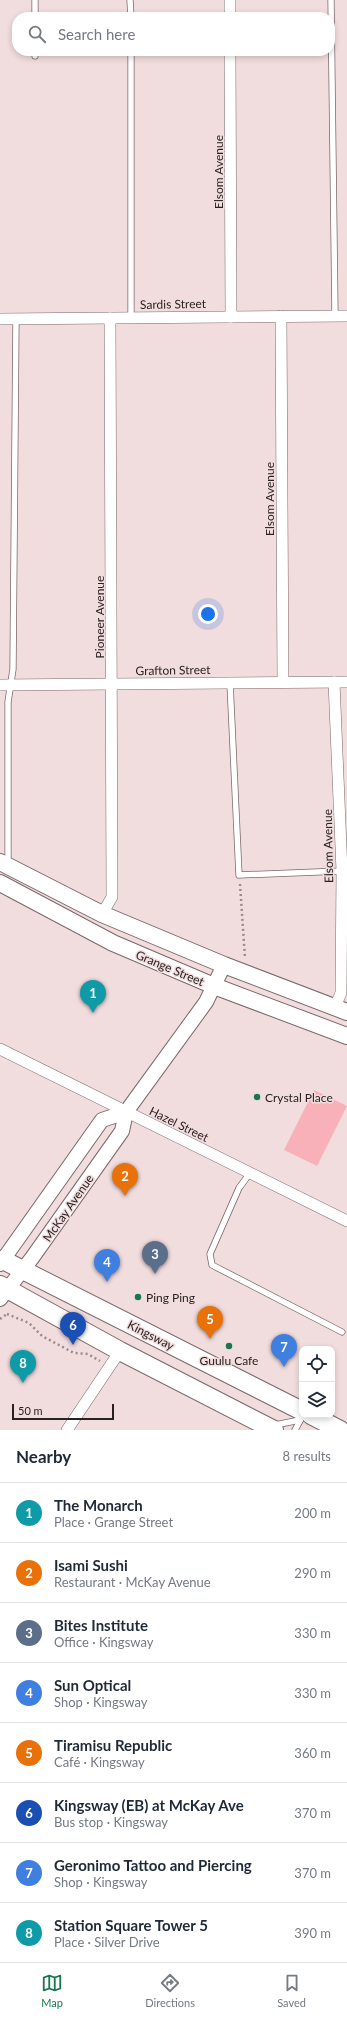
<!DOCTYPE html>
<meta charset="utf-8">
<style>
body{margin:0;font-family:Lato,sans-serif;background:#f6f6f7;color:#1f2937}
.controls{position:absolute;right:12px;bottom:12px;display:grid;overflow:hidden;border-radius:8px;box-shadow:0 2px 6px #0003}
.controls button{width:36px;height:36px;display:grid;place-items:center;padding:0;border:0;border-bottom:1px solid #e0e1e3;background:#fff;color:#1f2937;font:20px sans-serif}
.scale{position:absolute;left:12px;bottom:10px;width:102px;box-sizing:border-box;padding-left:4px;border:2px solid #292121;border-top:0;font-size:11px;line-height:14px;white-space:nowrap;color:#292121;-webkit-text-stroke:3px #f2ddde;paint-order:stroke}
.you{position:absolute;left:208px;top:614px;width:14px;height:14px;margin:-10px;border:3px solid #fff;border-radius:50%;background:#1a73e8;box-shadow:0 0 0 6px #1a73e833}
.badge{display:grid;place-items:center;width:26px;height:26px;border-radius:50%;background:#1a774d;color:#fff;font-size:13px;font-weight:700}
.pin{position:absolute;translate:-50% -33px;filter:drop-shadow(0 1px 2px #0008)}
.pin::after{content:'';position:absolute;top:21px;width:14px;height:12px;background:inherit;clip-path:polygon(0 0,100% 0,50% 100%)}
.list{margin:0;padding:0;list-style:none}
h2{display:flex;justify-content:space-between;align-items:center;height:52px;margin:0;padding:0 16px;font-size:17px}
h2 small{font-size:13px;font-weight:400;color:#747a83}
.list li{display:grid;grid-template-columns:26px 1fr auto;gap:12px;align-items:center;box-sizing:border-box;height:60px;padding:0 16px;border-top:1px solid #e0e1e3}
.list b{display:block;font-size:15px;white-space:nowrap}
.list p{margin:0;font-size:13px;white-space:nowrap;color:#747a83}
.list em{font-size:13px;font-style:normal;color:#747a83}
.icon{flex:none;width:22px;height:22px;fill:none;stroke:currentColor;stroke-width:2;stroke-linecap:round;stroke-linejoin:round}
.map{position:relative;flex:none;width:347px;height:1430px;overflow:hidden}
.search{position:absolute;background:#fff;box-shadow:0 2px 6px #0003;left:12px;right:12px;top:12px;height:44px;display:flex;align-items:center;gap:10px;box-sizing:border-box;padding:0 14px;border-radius:16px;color:#747a83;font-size:15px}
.sheet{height:532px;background:#fff}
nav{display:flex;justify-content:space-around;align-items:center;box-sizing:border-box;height:56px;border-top:1px solid #e0e1e3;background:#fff;font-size:11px;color:#747a83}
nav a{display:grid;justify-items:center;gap:2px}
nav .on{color:#1a774d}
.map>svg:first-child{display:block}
.green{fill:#f8b1b8}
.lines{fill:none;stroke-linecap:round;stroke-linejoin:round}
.service-casing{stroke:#7b686a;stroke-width:7}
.minor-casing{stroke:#7b686a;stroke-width:12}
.tertiary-casing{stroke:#7b686a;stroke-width:16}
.secondary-casing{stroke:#7b686a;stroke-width:18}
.primary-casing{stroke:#7b686a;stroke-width:20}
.path{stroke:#9a8b8c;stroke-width:2.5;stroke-dasharray:2 3;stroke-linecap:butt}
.service{stroke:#fff;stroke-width:5.5}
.minor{stroke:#fff;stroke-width:11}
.tertiary{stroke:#fff;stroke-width:14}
.secondary{stroke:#fff;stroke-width:16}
.primary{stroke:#fff;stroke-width:18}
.poi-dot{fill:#1a774d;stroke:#f2ddde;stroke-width:1.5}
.labels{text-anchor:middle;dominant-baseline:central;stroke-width:3;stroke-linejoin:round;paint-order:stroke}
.street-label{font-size:12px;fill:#292121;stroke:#f2ddde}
.poi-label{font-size:12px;fill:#292121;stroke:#f2ddde;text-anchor:start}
</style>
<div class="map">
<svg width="347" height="1430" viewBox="0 0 347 1430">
<rect width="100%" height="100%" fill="#f2ddde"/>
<polygon class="green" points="314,1090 347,1106 317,1166 284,1150"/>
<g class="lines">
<g class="service-casing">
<g id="service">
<polyline points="130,0 131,17"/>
<polyline points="331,0 335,316"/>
<polyline points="35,17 35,0"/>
<polyline points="131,51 131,318"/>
<polyline points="35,56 35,51"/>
<polyline points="230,683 239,875 342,871"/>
<polyline points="8,864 8,702 13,669 16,319"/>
<polyline points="250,1173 239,1188 210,1254 212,1265 342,1332"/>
<polyline points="275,1425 300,1420"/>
<polyline points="295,1430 301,1419"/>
</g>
</g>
<g class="minor-casing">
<g id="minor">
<polyline points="230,0 230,17"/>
<polyline points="230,51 231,317"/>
<polyline points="281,316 283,682"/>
<polyline points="0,319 347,316"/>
<polyline points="334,682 342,871 341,993 335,1007"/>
<polyline points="0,685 347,682"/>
<polyline points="102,914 112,897 110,318"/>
<polyline points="0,1049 347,1221"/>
<polyline points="67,1430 120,1351"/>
</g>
</g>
<g class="tertiary-casing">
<g id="tertiary">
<polyline points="0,1264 102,1120 126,1112"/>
<polyline points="0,1299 32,1258 122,1131 126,1112 206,1002 224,965"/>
</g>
</g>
<g class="secondary-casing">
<g id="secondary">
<polyline points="0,862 102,914 224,965 347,1012"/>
<polyline points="0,883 113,943 214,986 347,1036"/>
</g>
</g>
<g class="primary-casing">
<g id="primary">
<polyline points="0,1260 3,1260 302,1411"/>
<polyline points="0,1285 120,1351 274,1430"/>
<polyline points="311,1415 340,1430"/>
</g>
</g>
<g class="path">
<polyline points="240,884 245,958"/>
<polyline points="7,1314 29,1323 42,1336 74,1353 88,1354 100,1361"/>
<polyline points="0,1319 7,1314"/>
</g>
<use href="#service" class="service"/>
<use href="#minor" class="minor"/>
<use href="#tertiary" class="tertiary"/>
<use href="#secondary" class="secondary"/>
<use href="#primary" class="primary"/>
</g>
<g class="poi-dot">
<circle cx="257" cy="1097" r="4"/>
<circle cx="138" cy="1297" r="4"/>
<circle cx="229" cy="1346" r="4"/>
</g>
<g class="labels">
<g class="street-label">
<text transform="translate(218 172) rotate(-90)">Elsom Avenue</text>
<text transform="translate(173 304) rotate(-1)">Sardis Street</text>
<text transform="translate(269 499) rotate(-90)">Elsom Avenue</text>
<text transform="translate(99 617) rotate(-90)">Pioneer Avenue</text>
<text transform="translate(173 670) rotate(-1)">Grafton Street</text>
<text transform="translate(328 846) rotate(-91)">Elsom Avenue</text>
<text transform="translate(170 968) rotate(23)">Grange Street</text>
<text transform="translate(179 1124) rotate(26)">Hazel Street</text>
<text transform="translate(68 1208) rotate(-55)">McKay Avenue</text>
<text transform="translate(151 1335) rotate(27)">Kingsway</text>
</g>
<g class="poi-label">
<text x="265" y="1097">Crystal Place</text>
<text x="146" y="1297">Ping Ping</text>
<text x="229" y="1360" text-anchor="middle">Guulu Cafe</text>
</g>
</g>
</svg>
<div class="controls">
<button><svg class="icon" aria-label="locate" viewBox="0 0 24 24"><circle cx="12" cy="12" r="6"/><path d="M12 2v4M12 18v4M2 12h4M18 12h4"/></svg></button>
<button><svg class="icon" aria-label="layers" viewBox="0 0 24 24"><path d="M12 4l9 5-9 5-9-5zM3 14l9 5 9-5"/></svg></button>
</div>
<div class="scale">50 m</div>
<div class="you"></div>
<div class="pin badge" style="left:93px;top:1013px;background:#0f9aa8">1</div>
<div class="pin badge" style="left:125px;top:1196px;background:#e8710a">2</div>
<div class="pin badge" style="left:155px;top:1274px;background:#5c6f8a">3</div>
<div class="pin badge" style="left:107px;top:1282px;background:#3f7fe0">4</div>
<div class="pin badge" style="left:210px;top:1339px;background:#e8710a">5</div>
<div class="pin badge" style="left:73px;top:1345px;background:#1a4fb4">6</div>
<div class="pin badge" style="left:284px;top:1367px;background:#3f7fe0">7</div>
<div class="pin badge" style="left:23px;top:1383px;background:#0f9aa8">8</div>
<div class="search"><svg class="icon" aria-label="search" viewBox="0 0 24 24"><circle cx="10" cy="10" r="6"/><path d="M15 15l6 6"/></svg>Search here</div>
</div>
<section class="sheet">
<h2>Nearby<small>8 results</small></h2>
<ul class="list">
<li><span class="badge" style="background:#0f9aa8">1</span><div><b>The Monarch</b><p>Place · Grange Street</p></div><em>200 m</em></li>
<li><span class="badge" style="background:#e8710a">2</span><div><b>Isami Sushi</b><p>Restaurant · McKay Avenue</p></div><em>290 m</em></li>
<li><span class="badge" style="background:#5c6f8a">3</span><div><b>Bites Institute</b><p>Office · Kingsway</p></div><em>330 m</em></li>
<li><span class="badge" style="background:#3f7fe0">4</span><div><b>Sun Optical</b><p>Shop · Kingsway</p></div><em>330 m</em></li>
<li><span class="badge" style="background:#e8710a">5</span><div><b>Tiramisu Republic</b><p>Café · Kingsway</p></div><em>360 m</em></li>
<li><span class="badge" style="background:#1a4fb4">6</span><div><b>Kingsway (EB) at McKay Ave</b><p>Bus stop · Kingsway</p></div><em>370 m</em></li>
<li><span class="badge" style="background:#3f7fe0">7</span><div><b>Geronimo Tattoo and Piercing</b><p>Shop · Kingsway</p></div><em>370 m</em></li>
<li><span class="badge" style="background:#0f9aa8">8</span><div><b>Station Square Tower 5</b><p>Place · Silver Drive</p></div><em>390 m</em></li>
</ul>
</section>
<nav>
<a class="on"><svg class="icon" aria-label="map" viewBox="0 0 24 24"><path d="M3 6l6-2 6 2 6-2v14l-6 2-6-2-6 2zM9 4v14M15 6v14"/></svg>Map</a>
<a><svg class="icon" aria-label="directions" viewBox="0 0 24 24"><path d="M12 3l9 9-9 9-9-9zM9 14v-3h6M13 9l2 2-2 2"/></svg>Directions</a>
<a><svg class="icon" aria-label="saved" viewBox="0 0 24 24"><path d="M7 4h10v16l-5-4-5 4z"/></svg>Saved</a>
</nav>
